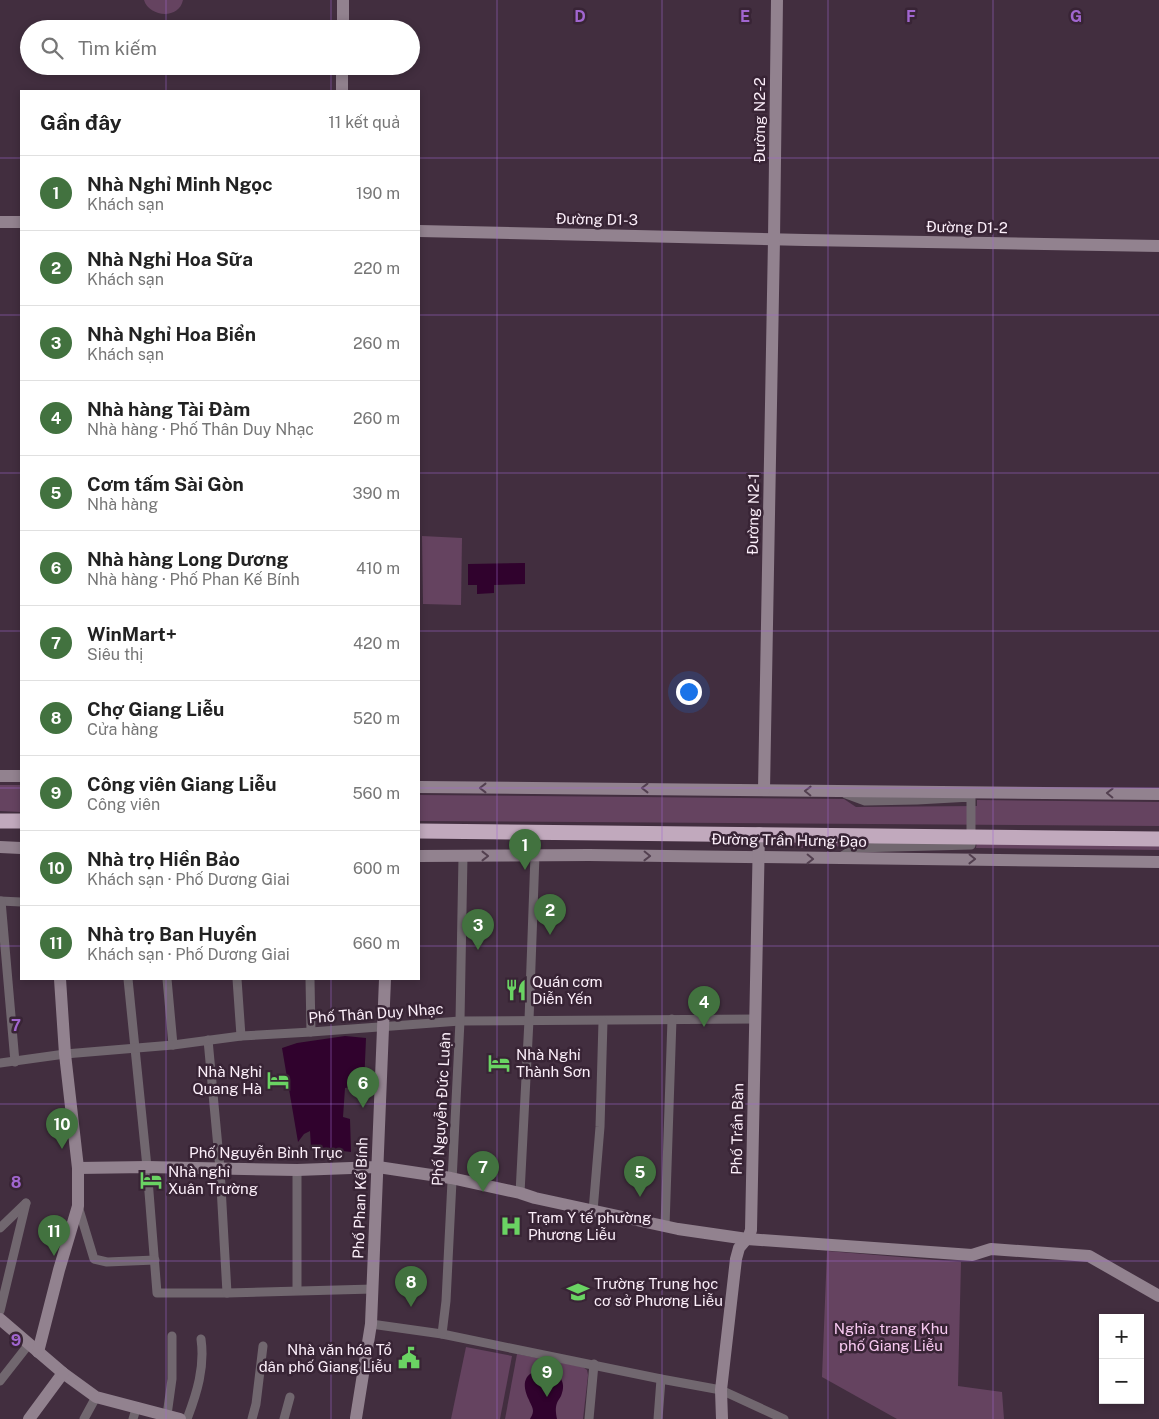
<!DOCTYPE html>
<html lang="vi">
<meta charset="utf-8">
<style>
body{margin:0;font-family:"Public Sans",sans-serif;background:#f6f6f6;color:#222}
.controls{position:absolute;right:15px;bottom:15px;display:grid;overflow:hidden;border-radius:0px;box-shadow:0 2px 8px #0003}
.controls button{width:45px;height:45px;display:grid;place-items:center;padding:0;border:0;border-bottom:1px solid #e0e0e0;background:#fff;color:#222;font:25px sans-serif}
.you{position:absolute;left:688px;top:691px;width:18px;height:18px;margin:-12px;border:4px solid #fff;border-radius:50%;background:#1a73e8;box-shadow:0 0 0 8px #1a73e833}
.badge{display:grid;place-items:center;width:32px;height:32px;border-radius:50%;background:#42723f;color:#fff;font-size:16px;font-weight:700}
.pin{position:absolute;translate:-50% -41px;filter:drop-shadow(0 1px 2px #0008)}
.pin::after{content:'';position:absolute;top:26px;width:18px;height:15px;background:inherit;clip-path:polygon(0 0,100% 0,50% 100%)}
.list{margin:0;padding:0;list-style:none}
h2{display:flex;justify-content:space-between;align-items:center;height:65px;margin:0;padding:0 20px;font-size:21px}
h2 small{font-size:16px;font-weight:400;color:#767676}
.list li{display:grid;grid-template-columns:32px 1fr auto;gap:15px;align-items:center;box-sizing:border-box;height:75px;padding:0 20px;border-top:1px solid #e0e0e0}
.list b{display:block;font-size:19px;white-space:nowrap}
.list p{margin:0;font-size:16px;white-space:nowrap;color:#767676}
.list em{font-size:16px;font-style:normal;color:#767676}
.icon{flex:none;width:28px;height:28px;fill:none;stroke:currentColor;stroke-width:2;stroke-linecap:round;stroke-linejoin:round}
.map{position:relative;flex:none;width:1159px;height:1419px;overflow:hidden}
.search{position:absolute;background:#fff;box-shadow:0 2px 8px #0003;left:20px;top:20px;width:400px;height:55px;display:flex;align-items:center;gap:12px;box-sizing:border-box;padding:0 18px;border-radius:28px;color:#767676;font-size:19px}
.panel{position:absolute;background:#fff;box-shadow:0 2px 8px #0003;left:20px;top:90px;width:400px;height:890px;border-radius:0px}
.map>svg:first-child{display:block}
.green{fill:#654360}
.water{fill:#30022d}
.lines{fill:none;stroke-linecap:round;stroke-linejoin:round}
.street{stroke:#71676f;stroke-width:9}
.secondary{stroke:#92828f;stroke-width:12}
.highway{stroke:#c1a9bd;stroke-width:15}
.oneway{stroke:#534050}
.grid{fill:none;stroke:#a166d0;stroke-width:1;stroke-opacity:0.55}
.labels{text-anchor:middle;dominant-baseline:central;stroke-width:5;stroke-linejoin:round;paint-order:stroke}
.street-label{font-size:15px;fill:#fbeef9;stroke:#382435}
.poi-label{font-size:15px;fill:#fbeef9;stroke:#382435;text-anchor:start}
.park-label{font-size:15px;fill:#f9caf2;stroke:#382435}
.grid-label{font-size:16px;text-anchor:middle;font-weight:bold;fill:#a166d0;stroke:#382435;stroke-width:5;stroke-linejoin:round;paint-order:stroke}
</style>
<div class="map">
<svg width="1159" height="1419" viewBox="0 0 1159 1419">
<rect width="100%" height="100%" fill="#422e3f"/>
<g class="green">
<path d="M144,0H183C179,20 149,17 144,0Z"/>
<polygon points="422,536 462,538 461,605 423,604"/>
<polygon points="0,785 21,785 21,812 0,811"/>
<polygon points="419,795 844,799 856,807 977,806 977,800 1159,802 1159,826 419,821"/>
<polygon points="793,841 847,842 848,846 799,848 794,845"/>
<polygon points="977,841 1159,845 1159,850 976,848"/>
<polygon points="827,1251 961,1262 958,1386 1002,1392 1004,1419 897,1419 822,1377"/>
<polygon points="466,1347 512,1356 500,1419 451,1419"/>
<polygon points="517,1354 583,1367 587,1370 588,1375 583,1419 505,1419"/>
</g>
<g class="water">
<polygon points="525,563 525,584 494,585 494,593 477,594 477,585 468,585 468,564"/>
<polygon points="345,1036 366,1038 364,1085 352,1082 351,1087 345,1088 343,1117 350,1119 351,1152 311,1147 310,1131 304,1134 298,1142 282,1048 297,1043"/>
<path d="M542,1369C557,1371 568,1380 561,1396C560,1398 558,1400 557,1403C555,1408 556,1414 557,1419H530C531,1417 533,1414 533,1411C533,1407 530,1403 529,1400C521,1383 524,1373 542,1369Z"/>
</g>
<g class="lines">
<g class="street">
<polyline points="839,858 856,848 971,845 971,797 917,800 865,801 846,794"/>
<polyline points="0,901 21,902"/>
<polyline points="1,901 15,1062"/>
<polyline points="128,979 147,1167 157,1293 227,1293"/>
<polyline points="167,979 173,1045"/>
<polyline points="237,979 241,1036"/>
<polyline points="310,979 311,1032"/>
<polyline points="208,1040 220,1169 227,1293 373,1289"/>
<polyline points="0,1063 65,1054 173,1045 241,1036 311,1032 460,1021 756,1019"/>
<polyline points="297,1170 297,1290"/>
<polyline points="520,1193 529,1020 535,855"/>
<polyline points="78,1206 94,1259 107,1262 155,1260"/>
<polyline points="593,1211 600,1127 603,1021"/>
<polyline points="665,1226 672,1019"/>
<polyline points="0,1228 26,1203"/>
<polyline points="0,1311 26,1203"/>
<polyline points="371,1324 442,1334 661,1379 721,1390 784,1419"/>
<polyline points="442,1334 446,1301 460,1021 463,856"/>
<polyline points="0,1381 29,1344"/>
<polyline points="167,1415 172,1379 172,1336"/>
<polyline points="84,1419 96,1397"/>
<polyline points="133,1419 136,1409"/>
<path d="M187,1419C197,1393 205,1367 201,1339"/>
<polyline points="252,1419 256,1404 263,1346"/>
<polyline points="284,1419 290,1397"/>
<polyline points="589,1419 594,1364"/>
<polyline points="658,1419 661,1379"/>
</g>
<g class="secondary">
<polyline points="343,29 343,0"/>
<polyline points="342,91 342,66"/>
<polyline points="0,222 21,222"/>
<polyline points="419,231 805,240 1159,246"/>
<polyline points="0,776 21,776"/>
<polyline points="419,787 1159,794"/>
<polyline points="764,790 774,239 777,0"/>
<polyline points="0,847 21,848"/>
<polyline points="419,856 589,855 1159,862"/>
<polyline points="78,1168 147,1167 297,1170 378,1167 451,1178 520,1193 535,1198 678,1229 747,1239 972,1255 991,1249 1089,1256 1159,1296"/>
<polyline points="0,1319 63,1373 96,1397 180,1419"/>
<polyline points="38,1352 59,1270 78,1206 78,1168 65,1054 60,979"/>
<polyline points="356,1418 371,1324 385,979"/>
<polyline points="29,1419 63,1373"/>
<polyline points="722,1419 721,1390 736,1259 739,1248 749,1236 751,1230 759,833"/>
</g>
<g class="highway">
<polyline points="0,821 21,821"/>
<polyline points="419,831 1159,839"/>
</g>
</g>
<defs><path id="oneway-chevron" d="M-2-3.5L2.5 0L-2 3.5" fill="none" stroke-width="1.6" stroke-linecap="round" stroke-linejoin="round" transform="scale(1.25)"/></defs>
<g class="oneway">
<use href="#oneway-chevron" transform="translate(483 788) rotate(-180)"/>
<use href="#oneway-chevron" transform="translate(645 788) rotate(-180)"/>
<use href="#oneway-chevron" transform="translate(808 791) rotate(-179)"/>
<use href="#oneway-chevron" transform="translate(1110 793) rotate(-179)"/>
<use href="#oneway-chevron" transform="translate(485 856)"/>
<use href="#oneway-chevron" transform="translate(647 856) rotate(1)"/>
<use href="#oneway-chevron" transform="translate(810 859) rotate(1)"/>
<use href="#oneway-chevron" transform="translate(972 859) rotate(1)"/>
</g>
<path class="grid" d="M166,0V29M331,0V29M497,0V1419M662,0V1419M828,0V1419M993,0V1419M166,66V91M331,66V91M0,158H21M419,158H1159M0,315H21M419,315H1159M0,473H21M419,473H1159M0,631H21M419,631H1159M0,788H21M419,788H1159M0,946H21M419,946H1159M166,979V1419M331,979V1419M0,1104H1159M0,1261H1159"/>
<defs>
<g id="restaurant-bare" transform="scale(1.725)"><path d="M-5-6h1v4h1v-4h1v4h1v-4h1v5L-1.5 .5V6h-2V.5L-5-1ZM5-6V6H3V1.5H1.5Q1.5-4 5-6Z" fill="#6ad363" stroke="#382435" stroke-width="2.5" paint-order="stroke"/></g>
<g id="hotel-bare" transform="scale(1.725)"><path d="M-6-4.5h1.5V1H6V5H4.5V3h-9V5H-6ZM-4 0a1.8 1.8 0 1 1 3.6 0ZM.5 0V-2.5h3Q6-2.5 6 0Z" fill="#6ad363" stroke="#382435" stroke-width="2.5" paint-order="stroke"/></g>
<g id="hospital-bare" transform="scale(1.725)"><path d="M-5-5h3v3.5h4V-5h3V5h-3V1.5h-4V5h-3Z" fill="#6ad363" stroke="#382435" stroke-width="2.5" paint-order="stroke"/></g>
<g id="school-bare" transform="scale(1.725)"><path d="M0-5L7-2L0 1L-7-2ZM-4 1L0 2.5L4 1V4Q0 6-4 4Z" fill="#6ad363" stroke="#382435" stroke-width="2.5" paint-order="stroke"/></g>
<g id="civic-bare" transform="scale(1.725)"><path d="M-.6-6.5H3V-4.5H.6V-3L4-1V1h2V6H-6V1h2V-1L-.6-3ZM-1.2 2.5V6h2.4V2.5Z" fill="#6ad363" stroke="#382435" stroke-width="2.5" paint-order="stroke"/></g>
</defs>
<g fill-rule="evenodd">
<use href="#restaurant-bare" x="516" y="990"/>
<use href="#hotel-bare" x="499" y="1063"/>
<use href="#hotel-bare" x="278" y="1080"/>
<use href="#hotel-bare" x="151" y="1180"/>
<use href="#hospital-bare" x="511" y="1226"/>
<use href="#school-bare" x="578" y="1292"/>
<use href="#civic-bare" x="409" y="1358"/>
</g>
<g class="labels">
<g class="street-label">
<text transform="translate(759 120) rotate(-90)">Đường N2-2</text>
<text transform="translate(597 219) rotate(1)">Đường D1-3</text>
<text transform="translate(967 227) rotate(1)">Đường D1-2</text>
<text transform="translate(753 514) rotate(-89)">Đường N2-1</text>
<text transform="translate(789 840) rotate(1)">Đường Trần Hưng Đạo</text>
<text transform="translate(376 1013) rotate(-4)">Phố Thân Duy Nhạc</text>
<text transform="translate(441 1109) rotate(-87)">Phố Nguyễn Đức Luận</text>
<text transform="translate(737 1129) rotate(-89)">Phố Trần Bàn</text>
<text x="266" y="1152">Phố Nguyễn Bỉnh Trục</text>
<text transform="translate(360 1198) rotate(-88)">Phố Phan Kế Bính</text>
</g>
<g class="poi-label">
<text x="532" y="981">Quán cơm<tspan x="532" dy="17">Diễn Yến</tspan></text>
<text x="516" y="1054">Nhà Nghỉ<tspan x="516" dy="17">Thành Sơn</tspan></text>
<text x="262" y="1071" text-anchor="end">Nhà Nghỉ<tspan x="262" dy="17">Quang Hà</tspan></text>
<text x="168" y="1171">Nhà nghỉ<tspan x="168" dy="17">Xuân Trường</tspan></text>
<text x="528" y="1217">Trạm Y tế phường<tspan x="528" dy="17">Phương Liễu</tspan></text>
<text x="594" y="1283">Trường Trung học<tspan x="594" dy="17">cơ sở Phương Liễu</tspan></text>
<text x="392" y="1349" text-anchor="end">Nhà văn hóa Tổ<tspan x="392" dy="17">dân phố Giang Liễu</tspan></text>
</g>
<g class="park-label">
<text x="891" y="1328">Nghĩa trang Khu<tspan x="891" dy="17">phố Giang Liễu</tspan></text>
</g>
</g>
<g class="grid-label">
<text x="580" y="22">D</text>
<text x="745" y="22">E</text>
<text x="911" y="22">F</text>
<text x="1076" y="22">G</text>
<text x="16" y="1031">7</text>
<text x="16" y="1188">8</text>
<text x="16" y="1346">9</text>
</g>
</svg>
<div class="controls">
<button>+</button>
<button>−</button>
</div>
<div class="you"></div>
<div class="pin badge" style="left:525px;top:870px">1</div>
<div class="pin badge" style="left:550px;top:935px">2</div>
<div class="pin badge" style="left:478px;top:950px">3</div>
<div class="pin badge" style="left:704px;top:1027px">4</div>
<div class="pin badge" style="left:640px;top:1197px">5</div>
<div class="pin badge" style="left:363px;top:1108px">6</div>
<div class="pin badge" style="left:483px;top:1192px">7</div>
<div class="pin badge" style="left:411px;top:1307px">8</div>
<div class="pin badge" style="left:547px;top:1397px">9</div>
<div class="pin badge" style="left:62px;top:1149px">10</div>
<div class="pin badge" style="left:54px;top:1256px">11</div>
<div class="search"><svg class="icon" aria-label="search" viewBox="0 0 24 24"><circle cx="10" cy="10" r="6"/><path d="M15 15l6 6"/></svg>Tìm kiếm</div>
<section class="panel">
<h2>Gần đây<small>11 kết quả</small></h2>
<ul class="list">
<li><span class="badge">1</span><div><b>Nhà Nghỉ Minh Ngọc</b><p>Khách sạn</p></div><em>190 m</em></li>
<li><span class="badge">2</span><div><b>Nhà Nghỉ Hoa Sữa</b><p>Khách sạn</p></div><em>220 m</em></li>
<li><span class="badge">3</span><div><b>Nhà Nghỉ Hoa Biển</b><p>Khách sạn</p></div><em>260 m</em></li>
<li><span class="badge">4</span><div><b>Nhà hàng Tài Đàm</b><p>Nhà hàng · Phố Thân Duy Nhạc</p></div><em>260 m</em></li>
<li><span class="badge">5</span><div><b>Cơm tấm Sài Gòn</b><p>Nhà hàng</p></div><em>390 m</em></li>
<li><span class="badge">6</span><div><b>Nhà hàng Long Dương</b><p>Nhà hàng · Phố Phan Kế Bính</p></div><em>410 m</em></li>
<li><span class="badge">7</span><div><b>WinMart+</b><p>Siêu thị</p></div><em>420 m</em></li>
<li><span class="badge">8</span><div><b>Chợ Giang Liễu</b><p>Cửa hàng</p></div><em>520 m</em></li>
<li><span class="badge">9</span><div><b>Công viên Giang Liễu</b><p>Công viên</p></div><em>560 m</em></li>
<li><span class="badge">10</span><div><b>Nhà trọ Hiền Bảo</b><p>Khách sạn · Phố Dương Giai</p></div><em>600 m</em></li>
<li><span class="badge">11</span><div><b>Nhà trọ Ban Huyền</b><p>Khách sạn · Phố Dương Giai</p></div><em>660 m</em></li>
</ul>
</section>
</div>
